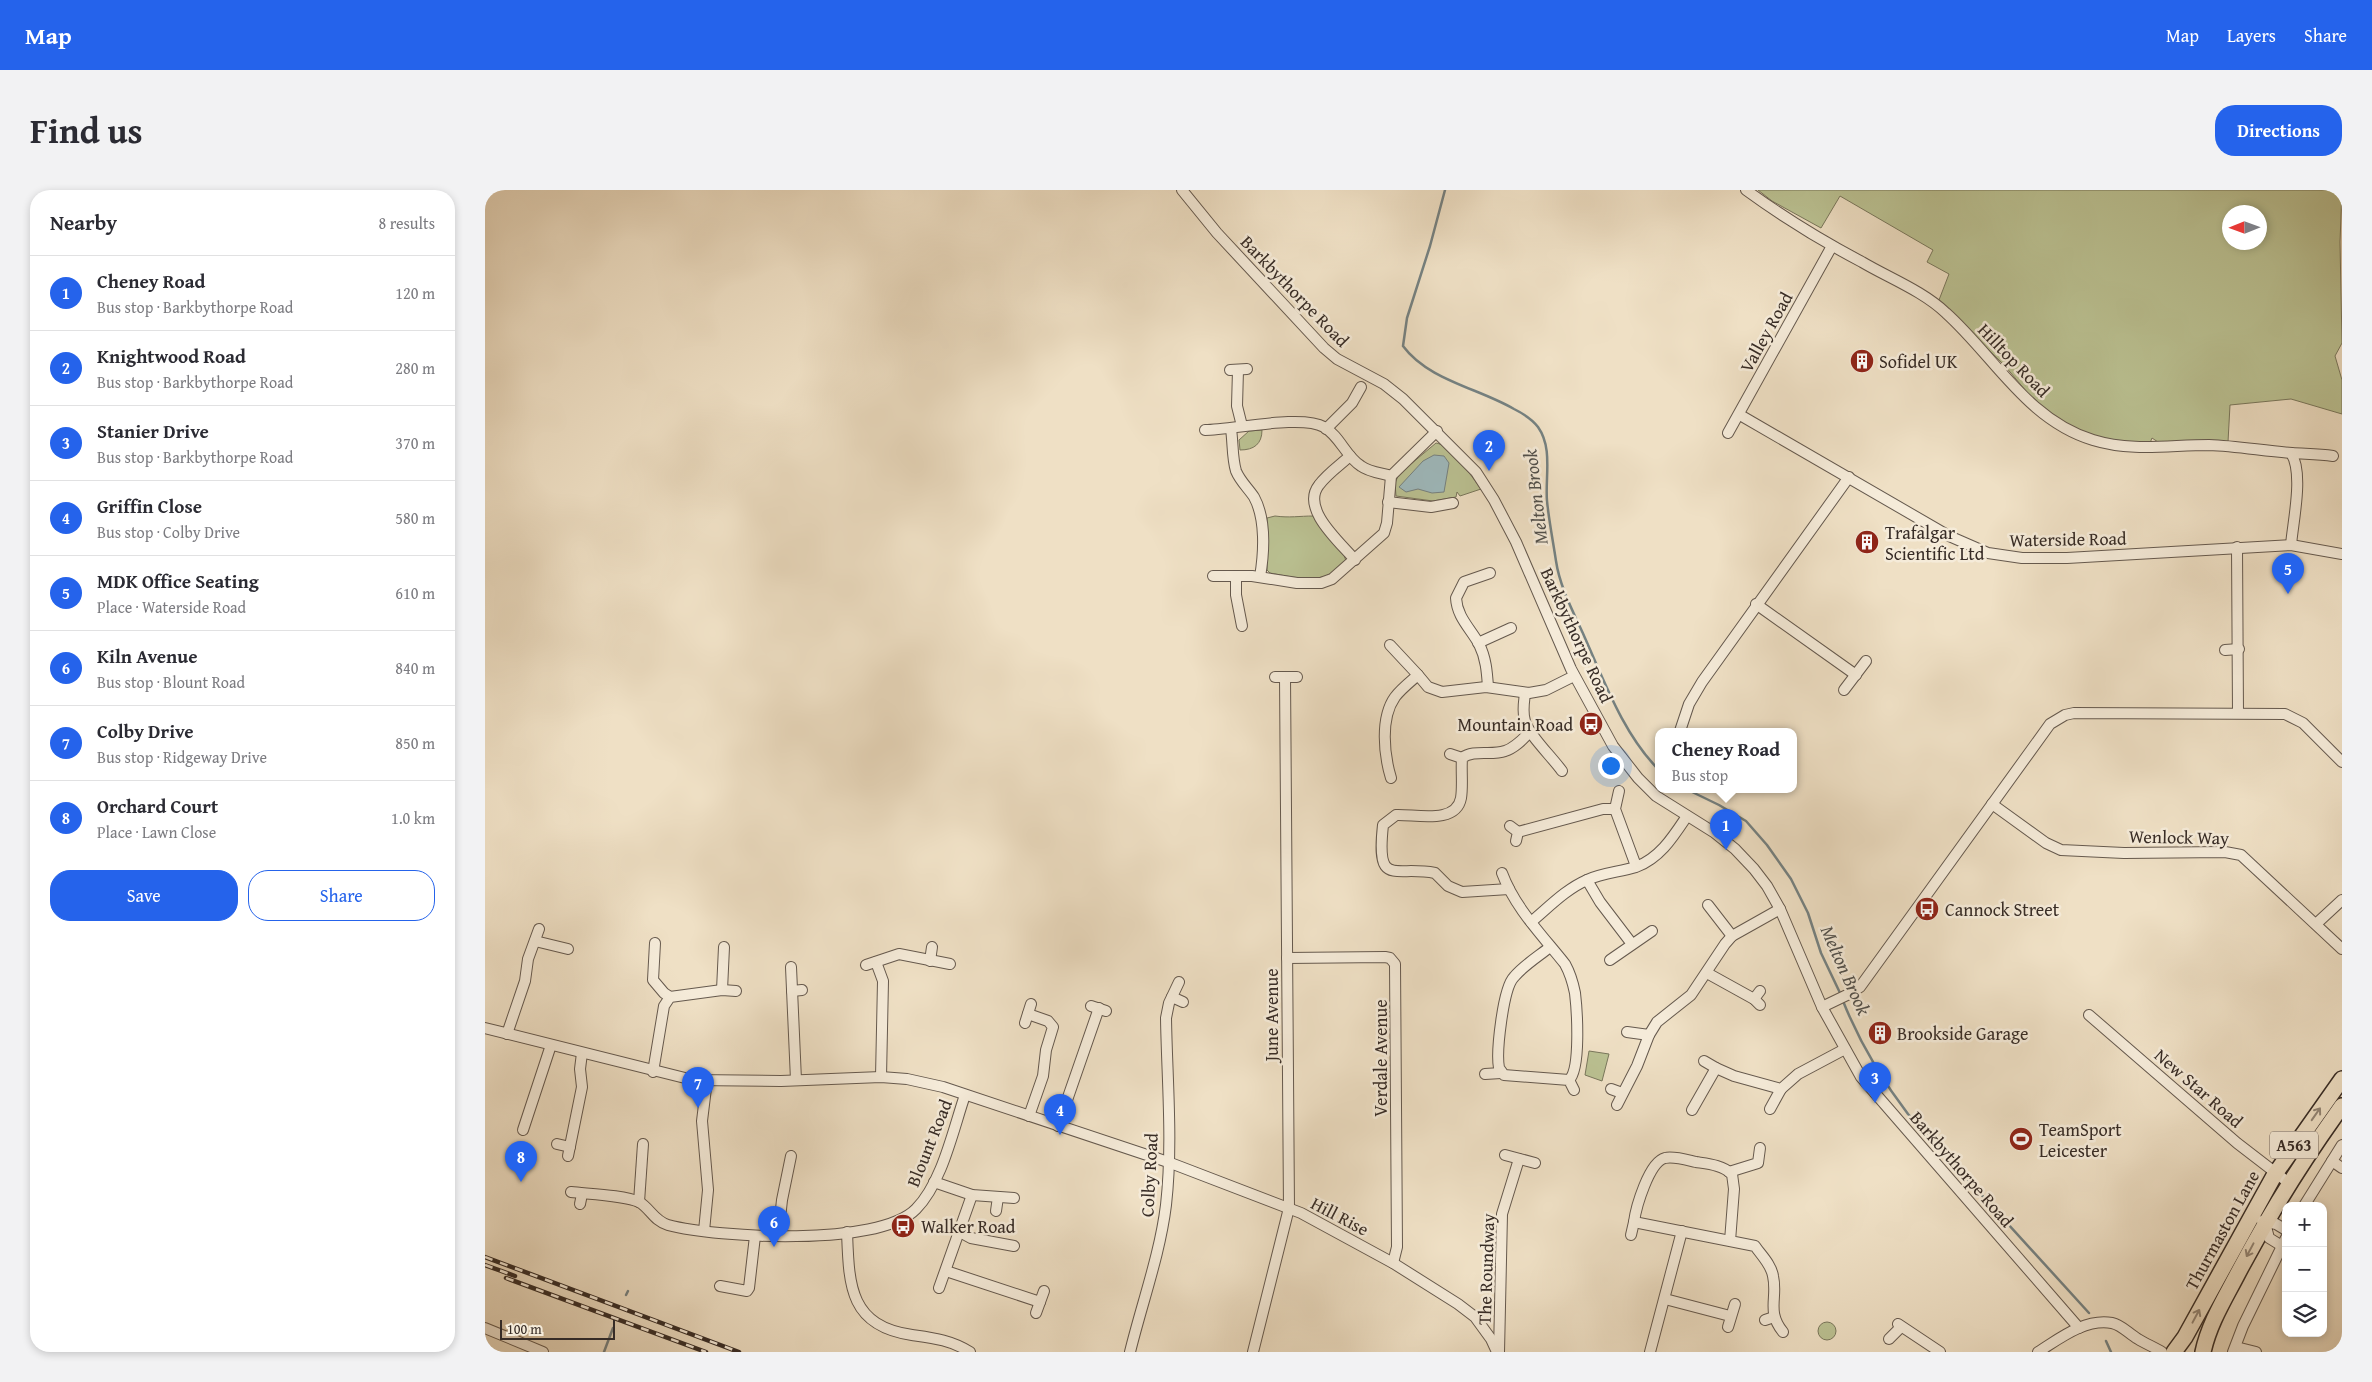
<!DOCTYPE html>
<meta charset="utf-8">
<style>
body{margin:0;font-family:"Gentium Book Plus",serif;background:#f2f2f3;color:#2b2b33}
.controls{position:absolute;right:15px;bottom:15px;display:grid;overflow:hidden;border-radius:10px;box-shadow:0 2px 8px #0003}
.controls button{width:45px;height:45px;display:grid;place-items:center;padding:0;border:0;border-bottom:1px solid #e1e1e2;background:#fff;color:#2b2b33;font:25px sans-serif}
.compass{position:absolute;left:1737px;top:15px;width:45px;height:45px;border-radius:50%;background:#fff;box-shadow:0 2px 8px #0003;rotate:269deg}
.scale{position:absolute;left:15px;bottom:12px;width:115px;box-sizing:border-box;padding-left:5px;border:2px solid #372c26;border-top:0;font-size:14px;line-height:18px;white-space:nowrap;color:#372c26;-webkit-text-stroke:4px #f5ebd9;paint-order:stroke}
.you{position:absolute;left:1125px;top:575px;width:18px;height:18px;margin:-12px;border:4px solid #fff;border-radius:50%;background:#1a73e8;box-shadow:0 0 0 8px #1a73e833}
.badge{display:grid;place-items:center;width:32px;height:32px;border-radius:50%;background:#2563eb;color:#fff;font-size:16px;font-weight:700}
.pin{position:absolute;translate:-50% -41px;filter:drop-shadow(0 1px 2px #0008)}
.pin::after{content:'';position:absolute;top:26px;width:18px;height:15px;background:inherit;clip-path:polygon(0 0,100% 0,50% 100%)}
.popup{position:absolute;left:1170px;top:538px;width:142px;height:65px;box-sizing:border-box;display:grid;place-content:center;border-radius:10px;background:#fff;filter:drop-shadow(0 1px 4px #0005);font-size:16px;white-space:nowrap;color:#7c7c81}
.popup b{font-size:19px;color:#2b2b33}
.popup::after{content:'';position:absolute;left:50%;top:100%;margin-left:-10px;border:10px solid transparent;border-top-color:#fff}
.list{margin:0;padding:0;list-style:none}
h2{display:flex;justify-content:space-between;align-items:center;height:65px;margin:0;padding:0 20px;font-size:21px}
h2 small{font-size:16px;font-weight:400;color:#7c7c81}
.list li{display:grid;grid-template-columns:32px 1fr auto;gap:15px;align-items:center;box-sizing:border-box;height:75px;padding:0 20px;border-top:1px solid #e1e1e2}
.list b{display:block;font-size:19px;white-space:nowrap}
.list p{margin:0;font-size:16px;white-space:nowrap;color:#7c7c81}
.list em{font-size:16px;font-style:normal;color:#7c7c81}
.actions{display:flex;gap:10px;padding:15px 20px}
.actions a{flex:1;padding:11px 0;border:1px solid #2563eb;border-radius:20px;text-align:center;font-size:18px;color:#2563eb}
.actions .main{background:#2563eb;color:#fff}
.icon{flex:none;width:28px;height:28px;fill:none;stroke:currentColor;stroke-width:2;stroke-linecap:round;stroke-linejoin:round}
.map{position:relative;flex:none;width:1857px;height:1162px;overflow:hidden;border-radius:20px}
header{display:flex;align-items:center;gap:30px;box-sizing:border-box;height:70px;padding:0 25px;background:#2563eb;color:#fff}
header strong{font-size:24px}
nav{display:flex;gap:28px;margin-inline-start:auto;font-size:18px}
.intro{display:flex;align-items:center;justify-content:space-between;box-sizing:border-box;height:120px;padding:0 30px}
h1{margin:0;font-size:35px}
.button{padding:12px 22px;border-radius:20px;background:#2563eb;color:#fff;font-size:18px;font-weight:700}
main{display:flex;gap:30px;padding:0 30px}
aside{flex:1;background:#fff;border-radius:20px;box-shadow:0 2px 8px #0003}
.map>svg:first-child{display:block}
.green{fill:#bbc293;stroke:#79775c;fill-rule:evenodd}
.water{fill:#9ebabe;stroke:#758181}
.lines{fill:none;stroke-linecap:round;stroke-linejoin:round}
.stream{stroke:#758181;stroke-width:2.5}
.minor-casing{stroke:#65594e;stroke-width:12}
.highway-casing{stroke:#372c26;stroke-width:18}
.minor{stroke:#f5ebd9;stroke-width:10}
.highway{stroke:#efe0c5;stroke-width:15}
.rail-casing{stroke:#372c26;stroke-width:4.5}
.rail{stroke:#f5ebd9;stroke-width:2.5;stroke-dasharray:8;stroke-linecap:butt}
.oneway{stroke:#938676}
.labels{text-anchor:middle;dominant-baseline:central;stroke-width:5;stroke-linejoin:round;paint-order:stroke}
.shield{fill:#f5ebd9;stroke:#70655c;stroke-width:1}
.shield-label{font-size:16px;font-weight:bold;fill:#372c26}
.street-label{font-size:18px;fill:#372c26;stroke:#f5ebd9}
.poi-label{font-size:18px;fill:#372c26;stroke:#f5ebd9;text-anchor:start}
.water-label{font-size:19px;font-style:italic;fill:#51504c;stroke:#f5ebd9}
</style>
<header>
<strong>Map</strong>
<nav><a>Map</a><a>Layers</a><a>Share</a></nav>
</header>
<div class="intro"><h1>Find us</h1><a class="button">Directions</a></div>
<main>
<aside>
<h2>Nearby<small>8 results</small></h2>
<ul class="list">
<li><span class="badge">1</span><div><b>Cheney Road</b><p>Bus stop · Barkbythorpe Road</p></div><em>120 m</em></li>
<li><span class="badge">2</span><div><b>Knightwood Road</b><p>Bus stop · Barkbythorpe Road</p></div><em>280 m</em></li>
<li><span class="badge">3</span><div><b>Stanier Drive</b><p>Bus stop · Barkbythorpe Road</p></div><em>370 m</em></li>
<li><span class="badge">4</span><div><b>Griffin Close</b><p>Bus stop · Colby Drive</p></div><em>580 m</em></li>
<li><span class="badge">5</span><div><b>MDK Office Seating</b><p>Place · Waterside Road</p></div><em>610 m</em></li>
<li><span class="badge">6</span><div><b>Kiln Avenue</b><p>Bus stop · Blount Road</p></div><em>840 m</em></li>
<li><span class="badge">7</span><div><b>Colby Drive</b><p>Bus stop · Ridgeway Drive</p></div><em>850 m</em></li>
<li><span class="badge">8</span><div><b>Orchard Court</b><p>Place · Lawn Close</p></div><em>1.0 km</em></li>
</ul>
<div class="actions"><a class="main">Save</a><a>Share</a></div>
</aside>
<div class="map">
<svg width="1857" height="1162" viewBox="0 0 1857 1162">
<rect width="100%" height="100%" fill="#efe0c5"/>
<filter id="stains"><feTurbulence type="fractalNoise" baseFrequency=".004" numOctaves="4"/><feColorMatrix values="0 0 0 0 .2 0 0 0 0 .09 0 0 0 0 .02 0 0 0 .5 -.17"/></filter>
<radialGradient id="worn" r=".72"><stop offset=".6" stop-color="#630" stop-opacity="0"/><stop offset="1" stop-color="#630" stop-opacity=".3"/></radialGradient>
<g class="green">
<path d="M1273,0H1857L1855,52L1857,153L1850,166L1857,190V224L1806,209L1745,215L1743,252L1682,258L1667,248L1663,258L1621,254L1562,226L1520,176L1454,110L1464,84L1442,72L1448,60L1355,6L1336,38L1287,11ZM1744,22H1774V52H1744Z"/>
<path d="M777,240C777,254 769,260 755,260L754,250L764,241Z"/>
<path d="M951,253C966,255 987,287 996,299L975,306L972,302L971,307L948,311L911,306L910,293L914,284Z"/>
<path d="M790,326C804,328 815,326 828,326L859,365L861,371C856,375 851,381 845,384C829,393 802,386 785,383L782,380V328Z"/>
<polygon points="1104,861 1124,864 1117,891 1100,885"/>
<circle cx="1342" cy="1141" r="9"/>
</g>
<polygon class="water" points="949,265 959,266 964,273 959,302 947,303 933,299 921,302 914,297 938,271"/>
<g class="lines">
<g class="stream">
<path d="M960,0L945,56L922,128L918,156C943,190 993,198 1029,219C1037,223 1047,229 1053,237C1068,258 1060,287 1062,311C1064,331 1068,351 1071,371C1075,398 1089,423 1100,448C1120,493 1139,545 1174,580"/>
<polyline points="1201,599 1234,615 1261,631 1282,655 1306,689 1323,723 1336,763 1356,805"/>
<path d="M1358,811C1374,851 1397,890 1423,924L1604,1123"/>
<polyline points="141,1105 143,1101"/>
<polyline points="1621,1151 1626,1162"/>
<polyline points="119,1162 128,1138"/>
</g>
<g class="minor-casing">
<g id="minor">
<polyline points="697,0 732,43 839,158 852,169 899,194 918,209 991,282 1009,310 1031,352 1086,479 1128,556 1153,588 1171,606 1230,643 1250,659 1269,679 1282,696 1295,719 1337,817 1376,887 1594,1138"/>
<path d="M1261,0C1298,27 1337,51 1377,72C1404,88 1438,101 1461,123C1509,166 1542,230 1608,250C1647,262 1684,255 1724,255C1752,256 1779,261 1807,263C1821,264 1834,264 1848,266"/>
<polyline points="745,180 762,179"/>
<polyline points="753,180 752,216 757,236"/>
<polyline points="1255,225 1464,346 1503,363 1537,368 1582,368 1806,355 1857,364"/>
<path d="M746,239C748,252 747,268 751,281C755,291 763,298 769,307C781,329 779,363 775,387"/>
<polyline points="841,239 867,213 876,197"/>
<path d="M720,240C747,240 817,224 839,237C855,246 861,267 876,276C884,282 896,283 906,286"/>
<polyline points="1243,243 1347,56"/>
<path d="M1806,263C1819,283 1808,331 1806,355"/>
<path d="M865,266C855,275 842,284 834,295C815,319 856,353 870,370"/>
<polyline points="903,312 946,317 968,313"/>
<polyline points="1752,357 1753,523"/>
<polyline points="728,386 767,386 812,393 836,393 847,389 899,343 902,333 906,286 952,241"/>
<polyline points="751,386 751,405 757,436"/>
<polyline points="1271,414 1371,485"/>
<polyline points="993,453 1026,438"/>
<polyline points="905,455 933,485"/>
<polyline points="1740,460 1754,459"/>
<polyline points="790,487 812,487"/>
<path d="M1003,497C1002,482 1001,468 994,454C985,438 972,427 971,408L979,392L1005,383"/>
<polyline points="1359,500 1381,471"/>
<path d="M1040,503C1039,512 1037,522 1040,531C1043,544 1067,567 1077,581"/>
<polyline points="1195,541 1204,514 1217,492 1364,287"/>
<polyline points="965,564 977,568"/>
<path d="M906,588C899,565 895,528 910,507C916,499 925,492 933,485L943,497L957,502L1001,497L1044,503L1061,500L1089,486"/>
<polyline points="1134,601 1130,619 1151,676"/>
<polyline points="1507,614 1561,653 1576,660 1639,663 1740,662 1756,665 1857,759"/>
<polyline points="1025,636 1033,642 1031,651"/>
<polyline points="1033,642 1118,619 1130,619"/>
<path d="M1017,683C1030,718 1057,745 1080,774C1085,783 1088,793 1090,803C1092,820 1096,879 1084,890"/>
<polyline points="1102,690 1115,712 1147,754"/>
<path d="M1024,699L977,702L963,696L950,683C909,675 891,699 898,635L911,625C930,624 971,635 976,608C978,596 976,581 977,568C989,559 1006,566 1020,561C1030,558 1038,549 1045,542"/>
<polyline points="1223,715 1247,746"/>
<path d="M1046,732C1064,717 1081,699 1102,690C1117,683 1135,682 1151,677C1175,668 1188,647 1202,626"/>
<polyline points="1831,734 1857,710"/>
<polyline points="50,751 83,759"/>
<polyline points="170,753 168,790 179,803 185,807"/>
<path d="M1065,757C1054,766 1039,775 1029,787C1018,798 1011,862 1014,878L1019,885L1084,890L1089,900"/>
<polyline points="802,768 900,767 905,768 910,774 912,1057 908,1073"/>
<polyline points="1125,770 1167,741"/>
<polyline points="445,771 447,757"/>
<polyline points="391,772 398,791 396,887"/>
<polyline points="381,775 414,764 465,774"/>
<polyline points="306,777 311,890"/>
<polyline points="1222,783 1269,809 1275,815"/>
<polyline points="237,800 239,757"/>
<polyline points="307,801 317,800"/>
<polyline points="687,807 698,812"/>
<polyline points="1269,809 1275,801"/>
<polyline points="606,816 621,821"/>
<polyline points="1337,817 1364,804 1375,797 1565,534 1580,525 1589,523 1800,524 1818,533 1857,572"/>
<polyline points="543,824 563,831 568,837 561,860 558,886 544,926"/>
<polyline points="1604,825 1752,953 1804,993"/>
<polyline points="540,833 546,814"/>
<polyline points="0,838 208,890 296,891 396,887 422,889 458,897 683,972 816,1023 908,1073 973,1114 990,1127 1006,1149 1012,1162"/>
<polyline points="1142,842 1164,845"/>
<polyline points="22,844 40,791 43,769 54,739"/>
<polyline points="1219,871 1231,878"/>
<polyline points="168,882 179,816 185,807 237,800 251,801"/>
<polyline points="1000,884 1016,883"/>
<polyline points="1126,899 1137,903"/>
<polyline points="1132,915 1152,876 1164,845 1172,832 1206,805 1240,754 1247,746 1295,719"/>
<polyline points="1285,919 1296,899"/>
<polyline points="1207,920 1231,878 1249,886 1296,899 1313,884 1360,859"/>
<polyline points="573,936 614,818"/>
<polyline points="38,940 66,855"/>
<polyline points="72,954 85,957"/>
<polyline points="1020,965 1050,973"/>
<polyline points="83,966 97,897 95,879 97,863"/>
<polyline points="1847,971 1857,978"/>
<polyline points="1244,982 1273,973 1275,958"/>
<polyline points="449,992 487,1005 529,1008"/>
<path d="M86,1002C103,1004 139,1005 154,1012C165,1018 169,1031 183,1035C232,1048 394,1057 431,1019C457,993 468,940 480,905"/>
<polyline points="154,1012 158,954"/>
<polyline points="95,1014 97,1004"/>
<polyline points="1819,1016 1857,955"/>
<polyline points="511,1021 513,1007"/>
<polyline points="1777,1031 1791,1034 1801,1040"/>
<polyline points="1780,1033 1784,1048 1797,1056"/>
<polyline points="219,1041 223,1000 217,931 222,890"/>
<path d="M362,1042C364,1095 364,1136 427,1145C448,1148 466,1150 485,1162"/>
<polyline points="475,1042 486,1048 529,1056"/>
<polyline points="1146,1045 1149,1032"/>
<polyline points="293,1046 297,1010 306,966"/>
<path d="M1245,1051L1249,999L1247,984C1237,975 1224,974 1211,972C1202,970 1189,966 1180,968C1164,972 1151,1017 1149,1032L1270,1056C1276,1065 1286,1074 1288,1086C1293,1108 1281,1121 1298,1142"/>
<polyline points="461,1081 555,1112"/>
<polyline points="235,1096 262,1101 264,1098 270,1046"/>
<polyline points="454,1098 487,1005"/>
<polyline points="1180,1109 1245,1126"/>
<polyline points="551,1123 559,1101"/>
<polyline points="1280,1130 1289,1127"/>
<polyline points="1413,1134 1455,1162"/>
<polyline points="1243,1137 1250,1114"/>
<polyline points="0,1138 58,1162"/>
<polyline points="1404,1149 1416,1137"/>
<polyline points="1751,1157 1771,1162"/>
<path d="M645,1162C657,1113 675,1064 681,1015C688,953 682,890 681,828L684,813L694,792"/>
<polyline points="768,1162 804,1018 800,487"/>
<polyline points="1014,1162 1017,1024 1034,969"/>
<polyline points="1165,1162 1197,1041"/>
<path d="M1553,1162C1574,1149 1600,1128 1627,1133C1637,1135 1644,1144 1653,1149C1661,1154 1669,1157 1677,1162"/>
<polyline points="1748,1162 1758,1136 1801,1048"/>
</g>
</g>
<g class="highway-casing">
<g id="highway">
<polyline points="1689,1162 1700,1147 1790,984 1857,889"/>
<path d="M1718,1162C1724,1134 1739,1110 1752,1085C1783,1026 1818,970 1857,916"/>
</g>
</g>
<use href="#minor" class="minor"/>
<use href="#highway" class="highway"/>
<g class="rail-casing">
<g id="rail">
<polyline points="0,1067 254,1162"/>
<polyline points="0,1075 30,1086"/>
<polyline points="21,1088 221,1162"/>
</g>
</g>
<use href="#rail" class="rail"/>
</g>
<defs><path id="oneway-shaft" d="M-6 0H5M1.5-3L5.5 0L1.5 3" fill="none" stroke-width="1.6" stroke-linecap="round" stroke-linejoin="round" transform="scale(1.25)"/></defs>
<g class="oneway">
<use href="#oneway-shaft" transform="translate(1831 924) rotate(-55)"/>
<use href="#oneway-shaft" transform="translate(1765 1060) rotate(118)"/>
<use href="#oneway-shaft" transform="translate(1711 1126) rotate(-62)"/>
</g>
<defs>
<g id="building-disc" transform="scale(1.25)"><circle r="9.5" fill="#8f2418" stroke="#f5ebd9"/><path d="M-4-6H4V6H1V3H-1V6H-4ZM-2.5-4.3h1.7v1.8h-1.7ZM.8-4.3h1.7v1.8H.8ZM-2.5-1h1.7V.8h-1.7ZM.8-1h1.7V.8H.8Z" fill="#fff"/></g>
<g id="bus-disc" transform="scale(1.25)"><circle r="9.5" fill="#8f2418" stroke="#f5ebd9"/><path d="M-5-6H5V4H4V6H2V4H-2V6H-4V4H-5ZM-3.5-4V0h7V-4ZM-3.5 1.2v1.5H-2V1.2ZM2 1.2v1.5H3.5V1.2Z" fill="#fff"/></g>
<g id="stadium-disc" transform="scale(1.25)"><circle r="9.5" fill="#8f2418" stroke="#f5ebd9"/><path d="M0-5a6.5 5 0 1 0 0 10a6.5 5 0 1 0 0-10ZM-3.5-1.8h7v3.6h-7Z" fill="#fff"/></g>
</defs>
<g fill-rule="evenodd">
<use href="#building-disc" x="1377" y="171"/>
<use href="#building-disc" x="1382" y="352"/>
<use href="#bus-disc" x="1106" y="534"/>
<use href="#bus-disc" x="1442" y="719"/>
<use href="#building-disc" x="1395" y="843"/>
<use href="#stadium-disc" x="1536" y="949"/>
<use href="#bus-disc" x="418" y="1036"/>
</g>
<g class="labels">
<rect class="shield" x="1785" y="941.5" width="48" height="27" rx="4"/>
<g class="shield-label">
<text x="1809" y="955">A563</text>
</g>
<g class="street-label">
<text transform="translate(810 101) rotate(46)">Barkbythorpe Road</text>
<text transform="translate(1281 142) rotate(-61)">Valley Road</text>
<text transform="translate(1529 170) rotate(46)">Hilltop Road</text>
<text transform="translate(1583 349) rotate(-1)">Waterside Road</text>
<text transform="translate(1092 445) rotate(65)">Barkbythorpe Road</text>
<text transform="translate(1694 647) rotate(1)">Wenlock Way</text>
<text transform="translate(786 825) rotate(-90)">June Avenue</text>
<text transform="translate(895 868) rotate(-90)">Verdale Avenue</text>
<text transform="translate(1714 898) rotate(41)">New Star Road</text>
<text transform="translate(444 953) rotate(-68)">Blount Road</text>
<text transform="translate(1477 979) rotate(49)">Barkbythorpe Road</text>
<text transform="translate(664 985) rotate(-87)">Colby Road</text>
<text transform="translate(855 1026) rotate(28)">Hill Rise</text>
<text transform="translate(1737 1040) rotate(-61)">Thurmaston Lane</text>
<text transform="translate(1001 1079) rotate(-88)">The Roundway</text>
</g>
<g class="poi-label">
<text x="1394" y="171">Sofidel UK</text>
<text x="1400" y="342">Trafalgar<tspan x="1400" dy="21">Scientific Ltd</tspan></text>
<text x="1088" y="534" text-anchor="end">Mountain Road</text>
<text x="1460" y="719">Cannock Street</text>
<text x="1412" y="843">Brookside Garage</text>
<text x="1554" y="939">TeamSport<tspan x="1554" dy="21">Leicester</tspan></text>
<text x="436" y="1036">Walker Road</text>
</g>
<g class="water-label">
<text transform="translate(1050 307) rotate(-97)">Melton Brook</text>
<text transform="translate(1361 780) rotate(66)">Melton Brook</text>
</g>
</g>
<rect width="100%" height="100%" filter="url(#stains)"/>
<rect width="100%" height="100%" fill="url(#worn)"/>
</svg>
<div class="controls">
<button>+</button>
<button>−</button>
<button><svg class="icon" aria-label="layers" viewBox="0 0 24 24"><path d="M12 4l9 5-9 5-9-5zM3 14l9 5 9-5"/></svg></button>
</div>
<svg class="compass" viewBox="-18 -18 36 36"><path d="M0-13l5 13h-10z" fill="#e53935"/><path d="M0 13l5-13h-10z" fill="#7c7c81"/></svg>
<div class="scale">100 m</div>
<div class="you"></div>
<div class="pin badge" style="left:1241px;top:660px">1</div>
<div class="popup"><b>Cheney Road</b>Bus stop</div>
<div class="pin badge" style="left:1004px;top:281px">2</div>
<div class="pin badge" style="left:1390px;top:913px">3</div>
<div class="pin badge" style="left:575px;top:945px">4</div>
<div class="pin badge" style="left:1803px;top:404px">5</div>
<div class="pin badge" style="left:289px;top:1057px">6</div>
<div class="pin badge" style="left:213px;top:918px">7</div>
<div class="pin badge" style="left:36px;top:992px">8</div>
</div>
</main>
